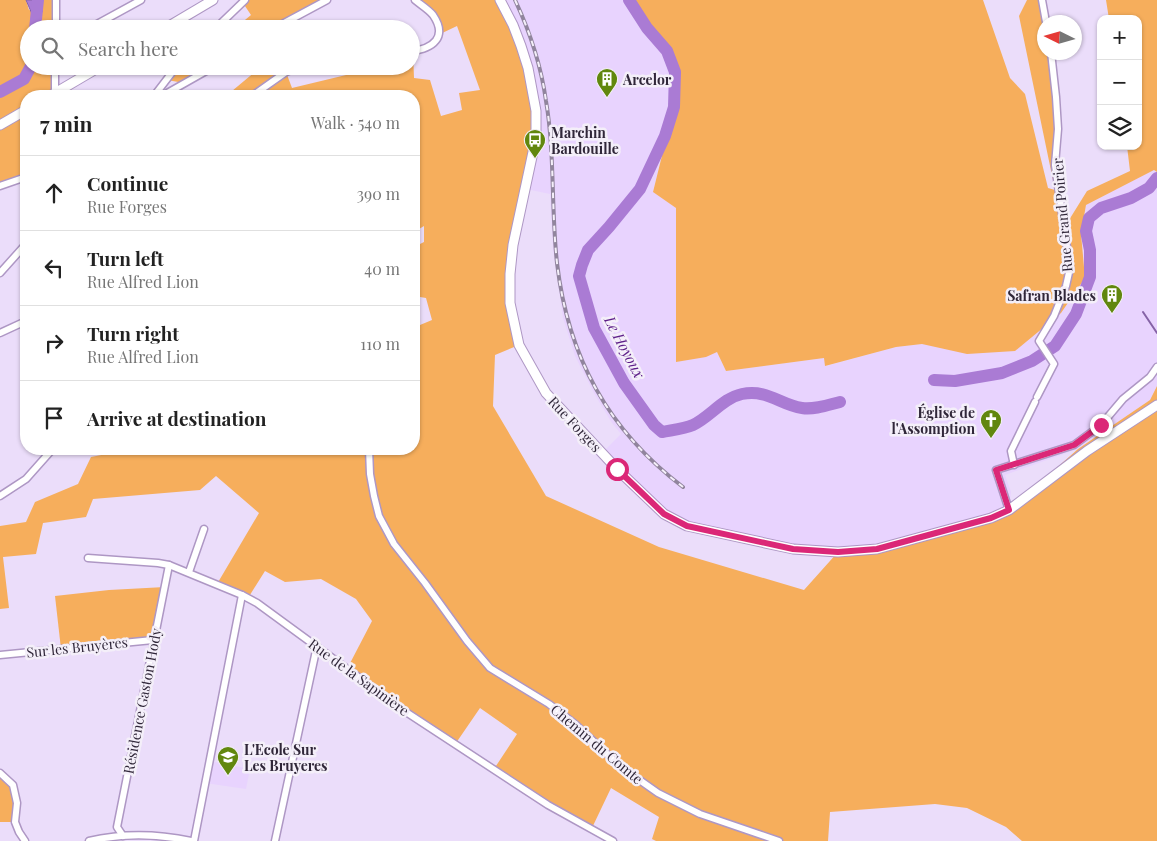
<!DOCTYPE html>
<meta charset="utf-8">
<style>
body{margin:0;font-family:"Playfair Display",serif;background:#f2f2f2;color:#222}
.controls{position:absolute;right:15px;top:15px;display:grid;overflow:hidden;border-radius:10px;box-shadow:0 1px 4px #0004}
.controls button{width:45px;height:45px;display:grid;place-items:center;padding:0;border:0;border-bottom:1px solid #e0e0e0;background:#fff;color:#222;font:25px sans-serif}
.compass{position:absolute;left:1037px;top:15px;width:45px;height:45px;border-radius:50%;background:#fff;box-shadow:0 1px 4px #0004;rotate:275deg}
.stop{position:absolute;width:15px;height:15px;margin:-11px;border:4px solid #db2777;border-radius:50%;background:#fff}
.stop.end{background:#db2777;border-color:#fff;box-shadow:0 1px 5px #0008}
.list{margin:0;padding:0;list-style:none}
h2{display:flex;justify-content:space-between;align-items:center;height:65px;margin:0;padding:0 20px;font-size:21px}
h2 small{font-size:16px;font-weight:400;color:#767676}
.list li{display:grid;grid-template-columns:32px 1fr auto;gap:15px;align-items:center;box-sizing:border-box;height:75px;padding:0 20px;border-top:1px solid #e0e0e0}
.list b{display:block;font-size:19px;white-space:nowrap}
.list p{margin:0;font-size:16px;white-space:nowrap;color:#767676}
.list em{font-size:16px;font-style:normal;color:#767676}
.icon{flex:none;width:28px;height:28px;fill:none;stroke:currentColor;stroke-width:2;stroke-linecap:round;stroke-linejoin:round}
.map{position:relative;flex:none;width:1157px;height:841px;overflow:hidden}
.search{position:absolute;background:#fff;box-shadow:0 1px 4px #0004;left:20px;top:20px;width:400px;height:55px;display:flex;align-items:center;gap:12px;box-sizing:border-box;padding:0 18px;border-radius:28px;color:#767676;font-size:19px}
.panel{position:absolute;background:#fff;box-shadow:0 1px 4px #0004;left:20px;top:90px;width:400px;height:365px;border-radius:20px}
.map>svg:first-child{display:block}
.built{fill:#e8d3fe}
.green{fill:#f6ae5c}
.water{fill:#aa7bd4;stroke:#8562a6}
.lines{fill:none;stroke-linecap:round;stroke-linejoin:round}
.stream{stroke:#8562a6;stroke-width:2}
.river{stroke:#aa7bd4;stroke-width:12}
.street-casing{stroke:#ae97c4;stroke-width:9}
.secondary-casing{stroke:#ae97c4;stroke-width:11}
.street{stroke:#fff;stroke-width:6}
.secondary{stroke:#fff;stroke-width:9}
.rail-casing{stroke:#91859d;stroke-width:4}
.rail{stroke:#f4eff9;stroke-width:2;stroke-dasharray:5.5;stroke-linecap:butt}
.route{stroke:#db2777;stroke-width:6}
.labels{text-anchor:middle;dominant-baseline:central;stroke-width:5;stroke-linejoin:round;paint-order:stroke}
.poi-label{font-size:14px;font-weight:bold;fill:#302739;stroke:#f4eff9;text-anchor:start}
.street-label{font-size:14px;fill:#302739;stroke:#f4eff9}
.water-label{font-size:15px;font-style:italic;fill:#5d1e88;stroke:#f4eff9}
</style>
<div class="map">
<svg width="1157" height="841" viewBox="0 0 1157 841">
<rect width="100%" height="100%" fill="#ebddfa"/>
<g class="built">
<polygon points="500,0 629,0 647,28 667,51 675,72 674,107 653,191 676,208 676,362 717,352 726,371 824,358 826,366 896,347 922,344 1085,278 1081,234 1086,205 1154,170 1157,172 1157,386 1150,400 1078,449 1005,475 1011,492 1009,510 877,549 793,549 687,526 664,514 602,453 621,434 612,423 595,395 575,356 563,318 553,249 550,194 526,189"/>
<polygon points="210,761 250,769 246,789 205,783"/>
</g>
<g class="green">
<polygon points="0,0 26,0 29,10 42,12 42,0 56,0 56,29 29,29 29,66 55,66 55,93 64,88 69,96 26,96 26,177 0,186"/>
<polygon points="241,0 327,0 273,29 234,29 251,15"/>
<polygon points="418,0 500,0 513,25 536,111 510,274 519,345 495,355 493,406 546,496 659,547 804,590 838,552 877,549 1009,510 1078,449 1150,400 1157,386 1157,841 1022,841 1006,827 967,808 935,804 830,812 828,841 656,841 652,839 659,817 611,788 591,830 494,769 517,734 480,708 456,743 347,669 372,621 356,599 321,579 285,582 265,571 248,598 217,584 259,513 216,476 200,490 93,499 86,517 43,523 36,554 3,557 9,608 0,609 0,526 26,522 35,502 78,484 91,457 132,449 355,449 368,453 369,449 414,449 414,306 420,325 432,320 426,298 420,297 414,283 420,278 414,276 418,266 414,255 414,247 424,242 424,226 414,232 414,96 226,96 262,66 300,66 286,72 292,88 371,69 371,66 411,66 411,51 413,51 414,78 430,80 441,116 462,110 459,93 480,90 457,26 438,35 439,28"/>
<polygon points="629,0 983,0 1010,78 1025,94 1048,188 1055,190 1019,16 1027,0 1042,0 1044,52 1051,53 1056,97 1055,165 1064,221 1069,220 1087,191 1130,171 1127,146 1138,146 1138,19 1109,19 1106,0 1157,0 1157,172 1154,170 1086,205 1081,234 1085,278 1061,313 1015,351 967,354 922,344 896,347 825,366 824,358 726,371 717,352 706,357 676,362 676,208 653,192 674,107 675,72 667,51 647,28"/>
<polygon points="177,66 215,66 184,83 167,80"/>
<polygon points="165,587 153,640 61,649 55,596 109,590"/>
<polygon points="0,773 13,785 15,822 0,822"/>
</g>
<polygon class="water" points="26,0 42,0 42,12 35,21"/>
<g class="lines">
<polyline class="stream" points="1143,312 1157,333"/>
<g class="river">
<path d="M629,0L647,28L667,51L675,72L674,107L665,136L640,189L609,227L588,250L582,265L579,276L594,328L624,383L654,425L662,432C672,430 684,429 693,425C710,417 723,398 742,394C768,389 780,405 802,408C814,410 828,405 840,402"/>
<polyline points="35,29 38,0"/>
<polyline points="0,92 24,79 31,66"/>
<polyline points="934,380 955,381 1002,373 1032,361 1055,346 1076,314 1090,277 1090,250 1086,231 1089,218 1101,208 1131,198 1149,188 1157,178"/>
</g>
<g class="street-casing">
<g id="street">
<polyline points="56,0 56,29"/>
<polyline points="1042,0 1046,22"/>
<polyline points="88,29 141,0"/>
<polyline points="215,29 245,0"/>
<polyline points="273,29 327,0"/>
<path d="M411,51C433,49 448,37 433,15C428,9 421,5 415,0"/>
<polyline points="55,94 55,66"/>
<polyline points="154,96 177,66"/>
<polyline points="162,96 215,66"/>
<polyline points="252,96 286,72 300,66"/>
<polyline points="0,186 26,177"/>
<polyline points="0,273 26,244"/>
<polyline points="0,333 26,321"/>
<polyline points="1037,397 1054,364 1039,341 1054,316 1066,286 1070,268 1055,165 1058,129 1056,97 1051,52"/>
<polyline points="369,449 370,474 374,496 379,516 394,544 425,583 467,641 490,668 549,704 575,724 621,767 658,793 700,814 779,841"/>
<polyline points="1014,465 1011,451 1035,402"/>
<polyline points="0,496 26,479 50,452 55,449"/>
<polyline points="1009,510 996,470 1074,445 1101,425 1123,399 1150,377 1157,367"/>
<polyline points="88,558 158,563 169,565 242,595 257,603 406,712 548,805 613,841"/>
<polyline points="189,572 204,529"/>
<polyline points="0,655 153,640"/>
<polyline points="0,773 13,785 17,803 15,822 19,832 25,841"/>
<polyline points="123,836 117,827 169,565"/>
<path d="M89,841C123,833 158,834 191,841"/>
<polyline points="194,841 242,595"/>
<polyline points="275,841 317,646"/>
</g>
</g>
<g class="secondary-casing">
<g id="secondary">
<polyline points="500,0 513,25 521,46 528,68 536,111 536,138 513,245 510,274 510,303 519,345 546,393 617,469 664,514 687,526 793,549 838,552 877,549 991,518 1009,510 1087,451 1157,405"/>
<polyline points="164,29 213,0"/>
<polyline points="50,96 101,66"/>
<polyline points="0,125 26,110"/>
</g>
</g>
<use href="#street" class="street"/>
<use href="#secondary" class="secondary"/>
<g class="rail-casing">
<path id="rail" d="M515,0C530,32 541,65 546,101C555,154 551,209 557,263C568,357 608,430 683,487"/>
</g>
<use href="#rail" class="rail"/>
</g>
<g class="lines">
<polyline class="route" points="617,469 664,514 687,526 793,549 838,552 877,549 991,518 1009,510 996,470 1074,445 1101,425"/>
</g>
<defs>
<g id="building-pin" transform="scale(1.125)"><path d="M0 17L-7.5 6A9.5 9.5 0 1 1 7.5 6Z" fill="#61870e" stroke="#f4eff9"/><path d="M-4-6H4V6H1V3H-1V6H-4ZM-2.5-4.3h1.7v1.8h-1.7ZM.8-4.3h1.7v1.8H.8ZM-2.5-1h1.7V.8h-1.7ZM.8-1h1.7V.8H.8Z" fill="#fff"/></g>
<g id="bus-pin" transform="scale(1.125)"><path d="M0 17L-7.5 6A9.5 9.5 0 1 1 7.5 6Z" fill="#61870e" stroke="#f4eff9"/><path d="M-5-6H5V4H4V6H2V4H-2V6H-4V4H-5ZM-3.5-4V0h7V-4ZM-3.5 1.2v1.5H-2V1.2ZM2 1.2v1.5H3.5V1.2Z" fill="#fff"/></g>
<g id="church-pin" transform="scale(1.125)"><path d="M0 17L-7.5 6A9.5 9.5 0 1 1 7.5 6Z" fill="#61870e" stroke="#f4eff9"/><path d="M-1.2-6h2.4v3.5h3.3v2.4h-3.3V6h-2.4V-.1h-3.3v-2.4h3.3Z" fill="#fff"/></g>
<g id="school-pin" transform="scale(1.125)"><path d="M0 17L-7.5 6A9.5 9.5 0 1 1 7.5 6Z" fill="#61870e" stroke="#f4eff9"/><path d="M0-5L7-2L0 1L-7-2ZM-4 1L0 2.5L4 1V4Q0 6-4 4Z" fill="#fff"/></g>
</defs>
<g fill-rule="evenodd">
<use href="#building-pin" x="607" y="79"/>
<use href="#bus-pin" x="535" y="140"/>
<use href="#building-pin" x="1112" y="295"/>
<use href="#church-pin" x="991" y="420"/>
<use href="#school-pin" x="228" y="757"/>
</g>
<g class="labels">
<g class="poi-label">
<text x="623" y="79">Arcelor</text>
<text x="551" y="132">Marchin<tspan x="551" dy="16">Bardouille</tspan></text>
<text x="1096" y="295" text-anchor="end">Safran Blades</text>
<text x="975" y="412" text-anchor="end">Église de<tspan x="975" dy="16">l'Assomption</tspan></text>
<text x="244" y="749">L'Ecole Sur<tspan x="244" dy="16">Les Bruyeres</tspan></text>
</g>
<g class="street-label">
<text transform="translate(1062 215) rotate(-95)">Rue Grand Poirier</text>
<text transform="translate(575 424) rotate(47)">Rue Forges</text>
<text transform="translate(77 647) rotate(-6)">Sur les Bruyères</text>
<text transform="translate(359 677) rotate(36)">Rue de la Sapinière</text>
<text transform="translate(142 701) rotate(-79)">Résidence Gaston Hody</text>
<text transform="translate(597 744) rotate(40)">Chemin du Comte</text>
</g>
<g class="water-label">
<text transform="translate(625 347) rotate(62)">Le Hoyoux</text>
</g>
</g>
</svg>
<div class="controls">
<button>+</button>
<button>−</button>
<button><svg class="icon" aria-label="layers" viewBox="0 0 24 24"><path d="M12 4l9 5-9 5-9-5zM3 14l9 5 9-5"/></svg></button>
</div>
<svg class="compass" viewBox="-18 -18 36 36"><path d="M0-13l5 13h-10z" fill="#e53935"/><path d="M0 13l5-13h-10z" fill="#767676"/></svg>
<div class="stop" style="left:617px;top:469px"></div>
<div class="stop end" style="left:1101px;top:425px"></div>
<div class="search"><svg class="icon" aria-label="search" viewBox="0 0 24 24"><circle cx="10" cy="10" r="6"/><path d="M15 15l6 6"/></svg>Search here</div>
<section class="panel">
<h2>7 min<small>Walk · 540 m</small></h2>
<ul class="list">
<li><svg class="icon" aria-label="ahead" viewBox="0 0 24 24"><path d="M12 20V5M6 11l6-6 6 6"/></svg><div><b>Continue</b><p>Rue Forges</p></div><em>390 m</em></li>
<li><svg class="icon" aria-label="left" viewBox="0 0 24 24"><path d="M17 20v-9H6M10 6l-5 5 5 5"/></svg><div><b>Turn left</b><p>Rue Alfred Lion</p></div><em>40 m</em></li>
<li><svg class="icon" aria-label="right" viewBox="0 0 24 24"><path d="M7 20v-9h11M14 6l5 5-5 5"/></svg><div><b>Turn right</b><p>Rue Alfred Lion</p></div><em>110 m</em></li>
<li><svg class="icon" aria-label="arrive" viewBox="0 0 24 24"><path d="M6 21V4h12l-3 4 3 4H6"/></svg><div><b>Arrive at destination</b></div></li>
</ul>
</section>
</div>
